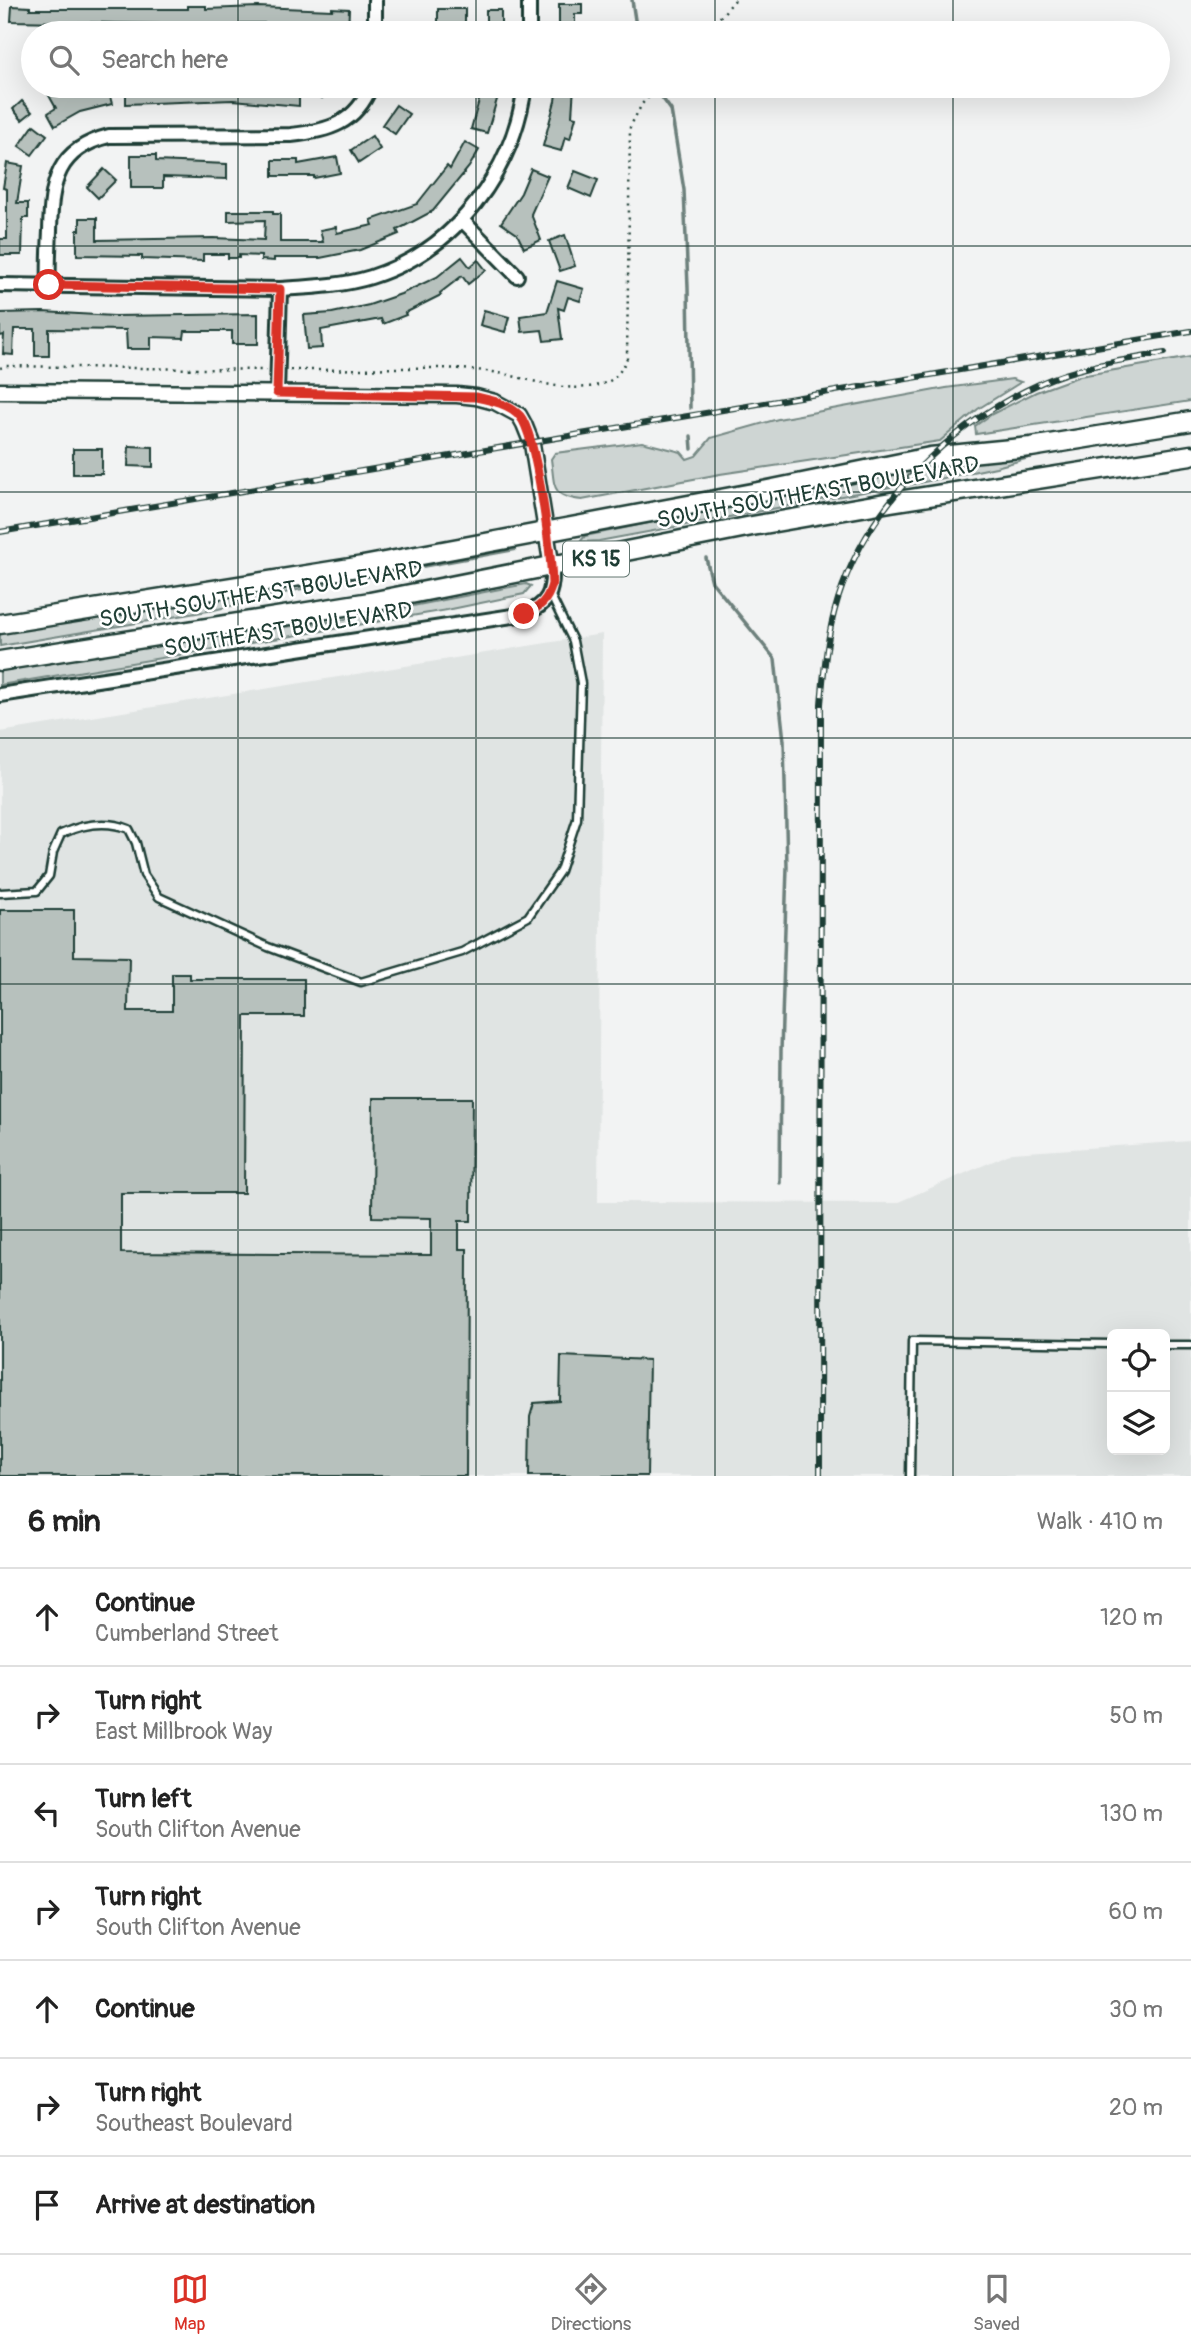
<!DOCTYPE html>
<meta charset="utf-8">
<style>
body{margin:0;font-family:Pangolin,sans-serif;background:#f6f6f6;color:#222}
.controls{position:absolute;right:21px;bottom:21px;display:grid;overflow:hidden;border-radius:10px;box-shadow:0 7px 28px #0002}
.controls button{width:63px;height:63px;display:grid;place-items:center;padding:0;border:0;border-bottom:2px solid #e0e0e0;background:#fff;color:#222;font:35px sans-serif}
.stop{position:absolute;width:21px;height:21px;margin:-16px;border:5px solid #d93025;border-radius:50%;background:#fff}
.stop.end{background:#d93025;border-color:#fff;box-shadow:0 2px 7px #0008}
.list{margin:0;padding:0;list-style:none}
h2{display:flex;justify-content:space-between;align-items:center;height:91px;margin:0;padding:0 28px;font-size:30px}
h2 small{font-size:23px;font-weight:400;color:#767676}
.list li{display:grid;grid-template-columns:46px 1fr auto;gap:21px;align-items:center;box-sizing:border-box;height:98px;padding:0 28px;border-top:2px solid #e0e0e0}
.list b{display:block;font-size:26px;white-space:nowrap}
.list p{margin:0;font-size:23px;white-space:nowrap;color:#767676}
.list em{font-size:23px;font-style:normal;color:#767676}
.icon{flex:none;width:38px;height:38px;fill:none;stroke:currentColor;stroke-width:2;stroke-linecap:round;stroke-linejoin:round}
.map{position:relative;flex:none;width:1191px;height:1476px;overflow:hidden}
.search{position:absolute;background:#fff;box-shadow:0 7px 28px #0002;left:21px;right:21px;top:21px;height:77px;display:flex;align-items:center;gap:18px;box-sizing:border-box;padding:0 24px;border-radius:38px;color:#767676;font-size:26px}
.sheet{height:777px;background:#fff}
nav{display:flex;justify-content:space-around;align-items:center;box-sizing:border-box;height:98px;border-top:2px solid #e0e0e0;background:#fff;font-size:19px;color:#767676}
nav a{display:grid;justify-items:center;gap:4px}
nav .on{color:#d93025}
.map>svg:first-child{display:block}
.built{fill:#e0e4e3;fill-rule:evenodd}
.green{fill:#ced5d3;stroke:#768984;stroke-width:2}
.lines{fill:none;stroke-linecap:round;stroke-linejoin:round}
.stream{stroke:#6d807b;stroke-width:3.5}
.building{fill:#b7c1bd;stroke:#1f3d34;stroke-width:2}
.service-casing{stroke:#1f3d34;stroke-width:11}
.minor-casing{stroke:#1f3d34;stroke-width:18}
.tertiary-casing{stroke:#1f3d34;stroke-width:19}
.primary-casing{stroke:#1f3d34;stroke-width:23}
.path{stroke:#1f3d34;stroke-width:2.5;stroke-dasharray:2 5;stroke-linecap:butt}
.service{stroke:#fff;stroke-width:6}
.minor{stroke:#fff;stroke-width:12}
.tertiary{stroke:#fff;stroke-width:14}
.primary{stroke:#fff;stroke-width:18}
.rail-casing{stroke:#1f3d34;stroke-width:6}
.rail{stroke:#fff;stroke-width:3.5;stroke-dasharray:10;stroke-linecap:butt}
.route{stroke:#d93025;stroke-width:9}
.grid{fill:none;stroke:#1f3d34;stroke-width:2;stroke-opacity:0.55}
.labels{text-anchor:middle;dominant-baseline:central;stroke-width:5;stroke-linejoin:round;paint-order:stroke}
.shield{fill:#fff;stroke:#627771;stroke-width:2}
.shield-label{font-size:21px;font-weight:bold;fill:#1f3d34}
.street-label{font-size:23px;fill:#1f3d34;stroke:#fff}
</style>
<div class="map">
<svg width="1191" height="1476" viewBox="0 0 1191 1476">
<rect width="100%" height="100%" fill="#f2f3f3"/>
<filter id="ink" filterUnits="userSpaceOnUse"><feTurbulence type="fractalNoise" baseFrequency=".0143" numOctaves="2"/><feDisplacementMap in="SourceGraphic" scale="14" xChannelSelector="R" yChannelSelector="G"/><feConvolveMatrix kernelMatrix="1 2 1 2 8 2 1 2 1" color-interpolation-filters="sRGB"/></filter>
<g filter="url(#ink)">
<path class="built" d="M602,634L598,1202L896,1203L1012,1153L1191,1141V1476H0V732ZM1112,1334H1165V1450H1112Z"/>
<g class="green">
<polygon points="1191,357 1191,401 976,434 975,426 992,414 1036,392 1080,376"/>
<path d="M1012,379L1021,382L978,409L940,441L720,474L582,500C550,497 555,486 551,459L555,453L642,442L681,452L687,459L696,456L711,438L778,419L946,388Z"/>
<polygon points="1031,451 1052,452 996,467 910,485 925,468"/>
<polygon points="914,469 901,485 599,541 580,542 585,536"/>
<polygon points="495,549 516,550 297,590 214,610 0,646 0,632"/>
<polygon points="526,584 531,586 524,594 447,610 0,685 0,670 250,631 336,621"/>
</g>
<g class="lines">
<g class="stream">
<polyline points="632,0 637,33"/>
<polyline points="661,96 671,110 684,190 688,287 690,408"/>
<polyline points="691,436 692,449"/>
<polyline points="706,558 712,582 775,659 784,741 787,867 781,1051 780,1183"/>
</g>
</g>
<g class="building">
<polygon points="559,4 582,4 582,14 575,14 575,26 559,26"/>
<polygon points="12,6 30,7 30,9 188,9 188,6 206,6 206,9 258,7 332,10 332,8 349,9 348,33 331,33 332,26 291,23 241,23 241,25 216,26 215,33 165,33 165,24 11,21"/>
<rect x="438" y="9" width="27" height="21"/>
<rect x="486" y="10" width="15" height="23"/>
<polygon points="59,86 72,86 78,96 108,89 112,104 80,112 55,126 48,113 56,108 47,92"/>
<polygon points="142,86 222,86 267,88 293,86 293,89 299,89 299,106 233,100 126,104 126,88 142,87"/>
<polygon points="309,86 334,86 322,98"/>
<polygon points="483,86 501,86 487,133 471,129"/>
<polygon points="557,86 574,86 572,116 576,117 570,139 565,137 561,151 543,146 555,101"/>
<polygon points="22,101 32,112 22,120 13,109"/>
<polygon points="396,105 409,114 395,134 382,125"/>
<polygon points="34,125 47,135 32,155 19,146"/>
<polygon points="372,136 380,149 359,163 351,150"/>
<polygon points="465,142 479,150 469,167 433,211 397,230 399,234 360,250 320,258 274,258 274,261 261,260 261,256 239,255 239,258 228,258 228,254 203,254 203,261 142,259 142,256 77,255 77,230 80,230 80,218 97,218 97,240 213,238 264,240 265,220 228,221 228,211 273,211 273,214 280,214 280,242 323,242 320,230 336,227 337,233 373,225 371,220 417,204 447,166 450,169"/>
<polygon points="131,155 156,155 156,161 227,164 227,179 163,177 163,188 131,188"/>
<polygon points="337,157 340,173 314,178 314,176 273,176 273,160 298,160 298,164"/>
<polygon points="7,163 23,166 17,203 28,203 28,218 23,218 22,255 0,255 0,239 7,239 7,189 3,188"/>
<polygon points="104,169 116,180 98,198 87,187"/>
<polygon points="531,169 548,176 531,214 541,240 524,248 517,234 501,223 521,193"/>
<polygon points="575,171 598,180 591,198 568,188"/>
<polygon points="565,235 575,266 560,271 549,241"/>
<polygon points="462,257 470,267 478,260 486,270 468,284 462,276 440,293 441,295 405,313 406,315 383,324 381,319 321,330 322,348 307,349 304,315 332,313 369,305 401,294 437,277"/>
<polygon points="557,281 584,289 580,301 568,297 564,310 558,308 562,339 544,341 542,330 522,332 520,316 547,312"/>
<polygon points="484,310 509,317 505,332 480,325"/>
<polygon points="43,312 114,316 258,314 258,344 232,344 232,331 185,331 184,338 151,337 151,349 127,349 126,330 49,329 49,356 35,356 35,329 14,329 13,355 3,354 4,335 0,336 0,313"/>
<polygon points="129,446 153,447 153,467 128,466"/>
<rect x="73" y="449" width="29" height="25"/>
<polygon points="0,910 74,910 74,956 129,957 128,1011 172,1011 172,974 190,974 190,979 304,979 304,1016 245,1016 244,1193 121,1193 121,1253 431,1255 431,1218 372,1217 373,1098 472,1098 471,1221 459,1221 459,1249 467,1249 466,1476 0,1476"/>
<polygon points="561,1356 649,1360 647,1476 529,1476 530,1417 534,1403 560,1401"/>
</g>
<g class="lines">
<g class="service-casing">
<g id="service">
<path d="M0,893L37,891L49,876L53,852L61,834C83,824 106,820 129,829L136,843L144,875L159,897L268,947L361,982L462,952L528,917L560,871L577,819L581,683L573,641L550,594"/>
<polyline points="1165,1345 1191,1345"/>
<polyline points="910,1476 912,1341 1112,1344"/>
</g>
</g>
<g class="minor-casing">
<g id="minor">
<polyline points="375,33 375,0"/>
<polyline points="529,33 529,0"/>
<polyline points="462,220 517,276"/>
<path d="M0,285L280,289C310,287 342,286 371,277C456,250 513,172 525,86"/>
<path d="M49,285C48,267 49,249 50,231C51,182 57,149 109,136L291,135C329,131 356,123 371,86"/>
<polyline points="277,393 280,289"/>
<path d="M0,695L525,614C549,604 553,592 552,568"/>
</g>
</g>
<g class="tertiary-casing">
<polyline id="tertiary" points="0,391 457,395 476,397 495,402 519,415 524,424 532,444 552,568"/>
</g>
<g class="primary-casing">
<g id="primary">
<polyline points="0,624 363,566 758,492 930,457 1031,447 1191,421"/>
<polyline points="0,661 370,602 752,526 891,502 1191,455"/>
</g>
</g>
<g class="path">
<polyline points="706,33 735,0"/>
<polyline points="0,368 6,366 266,370"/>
<path d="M290,370C355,371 421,364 485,371C524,375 563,396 602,384C616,380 621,371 627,358L630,127L642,104L659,86"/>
</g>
<use href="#service" class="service"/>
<use href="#minor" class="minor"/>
<use href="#tertiary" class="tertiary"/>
<use href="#primary" class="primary"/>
<g class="rail-casing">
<g id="rail">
<polyline points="0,532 1191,331"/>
<path d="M820,1476L821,704C824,669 827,634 838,599C869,503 950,424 1041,383C1078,366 1125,360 1165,353"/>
</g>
</g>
<use href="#rail" class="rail"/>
</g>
</g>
<g class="lines" filter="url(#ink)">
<path class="route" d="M49,285L280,289L277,393L476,397C490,400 510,404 520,416C537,436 551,554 552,584C548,600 540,608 524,614"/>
</g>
<path class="grid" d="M238,0V33M476,0V33M715,0V33M953,0V33M238,86V1476M476,86V1476M715,86V1476M953,86V1476M0,246H1191M0,492H1191M0,738H1191M0,984H1191M0,1230H1191"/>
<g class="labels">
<rect class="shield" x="563" y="541.5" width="66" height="35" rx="5"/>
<g class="shield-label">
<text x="596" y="559">KS 15</text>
</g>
<g class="street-label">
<text transform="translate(818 492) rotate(-10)">SOUTH SOUTHEAST BOULEVARD</text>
<text transform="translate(261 594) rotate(-9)">SOUTH SOUTHEAST BOULEVARD</text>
<text transform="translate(288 629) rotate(-9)">SOUTHEAST BOULEVARD</text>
</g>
</g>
</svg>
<div class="controls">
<button><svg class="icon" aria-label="locate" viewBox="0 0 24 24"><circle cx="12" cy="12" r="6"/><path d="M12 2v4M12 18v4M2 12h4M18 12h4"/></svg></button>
<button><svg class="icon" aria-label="layers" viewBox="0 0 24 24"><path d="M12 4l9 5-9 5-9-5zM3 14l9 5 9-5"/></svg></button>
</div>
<div class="stop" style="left:49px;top:285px"></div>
<div class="stop end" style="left:524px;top:614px"></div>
<div class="search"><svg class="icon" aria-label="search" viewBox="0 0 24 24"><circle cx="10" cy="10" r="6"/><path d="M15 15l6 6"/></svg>Search here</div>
</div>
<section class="sheet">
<h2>6 min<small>Walk · 410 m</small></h2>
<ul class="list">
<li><svg class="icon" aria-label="ahead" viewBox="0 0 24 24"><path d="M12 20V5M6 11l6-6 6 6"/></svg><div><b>Continue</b><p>Cumberland Street</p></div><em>120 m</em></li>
<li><svg class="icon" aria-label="right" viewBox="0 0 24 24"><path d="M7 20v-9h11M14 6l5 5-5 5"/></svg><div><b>Turn right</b><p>East Millbrook Way</p></div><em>50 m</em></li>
<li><svg class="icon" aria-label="left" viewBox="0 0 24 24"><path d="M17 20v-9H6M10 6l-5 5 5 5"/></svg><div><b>Turn left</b><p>South Clifton Avenue</p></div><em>130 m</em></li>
<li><svg class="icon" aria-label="right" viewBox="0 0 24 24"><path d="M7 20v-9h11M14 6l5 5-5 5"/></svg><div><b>Turn right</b><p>South Clifton Avenue</p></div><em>60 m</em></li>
<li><svg class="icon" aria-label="ahead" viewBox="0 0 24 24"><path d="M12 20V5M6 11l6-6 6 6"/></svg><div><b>Continue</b></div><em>30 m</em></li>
<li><svg class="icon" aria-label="right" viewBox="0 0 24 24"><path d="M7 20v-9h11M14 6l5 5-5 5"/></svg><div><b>Turn right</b><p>Southeast Boulevard</p></div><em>20 m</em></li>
<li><svg class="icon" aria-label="arrive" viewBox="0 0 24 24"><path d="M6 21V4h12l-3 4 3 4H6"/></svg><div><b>Arrive at destination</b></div></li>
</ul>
</section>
<nav>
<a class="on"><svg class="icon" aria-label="map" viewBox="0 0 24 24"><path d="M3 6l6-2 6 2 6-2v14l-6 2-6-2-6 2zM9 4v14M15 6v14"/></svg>Map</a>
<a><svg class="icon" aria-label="directions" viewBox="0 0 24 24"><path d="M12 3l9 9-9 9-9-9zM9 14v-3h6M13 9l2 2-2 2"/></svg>Directions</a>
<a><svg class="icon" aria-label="saved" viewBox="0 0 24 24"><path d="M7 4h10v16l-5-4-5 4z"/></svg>Saved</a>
</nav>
